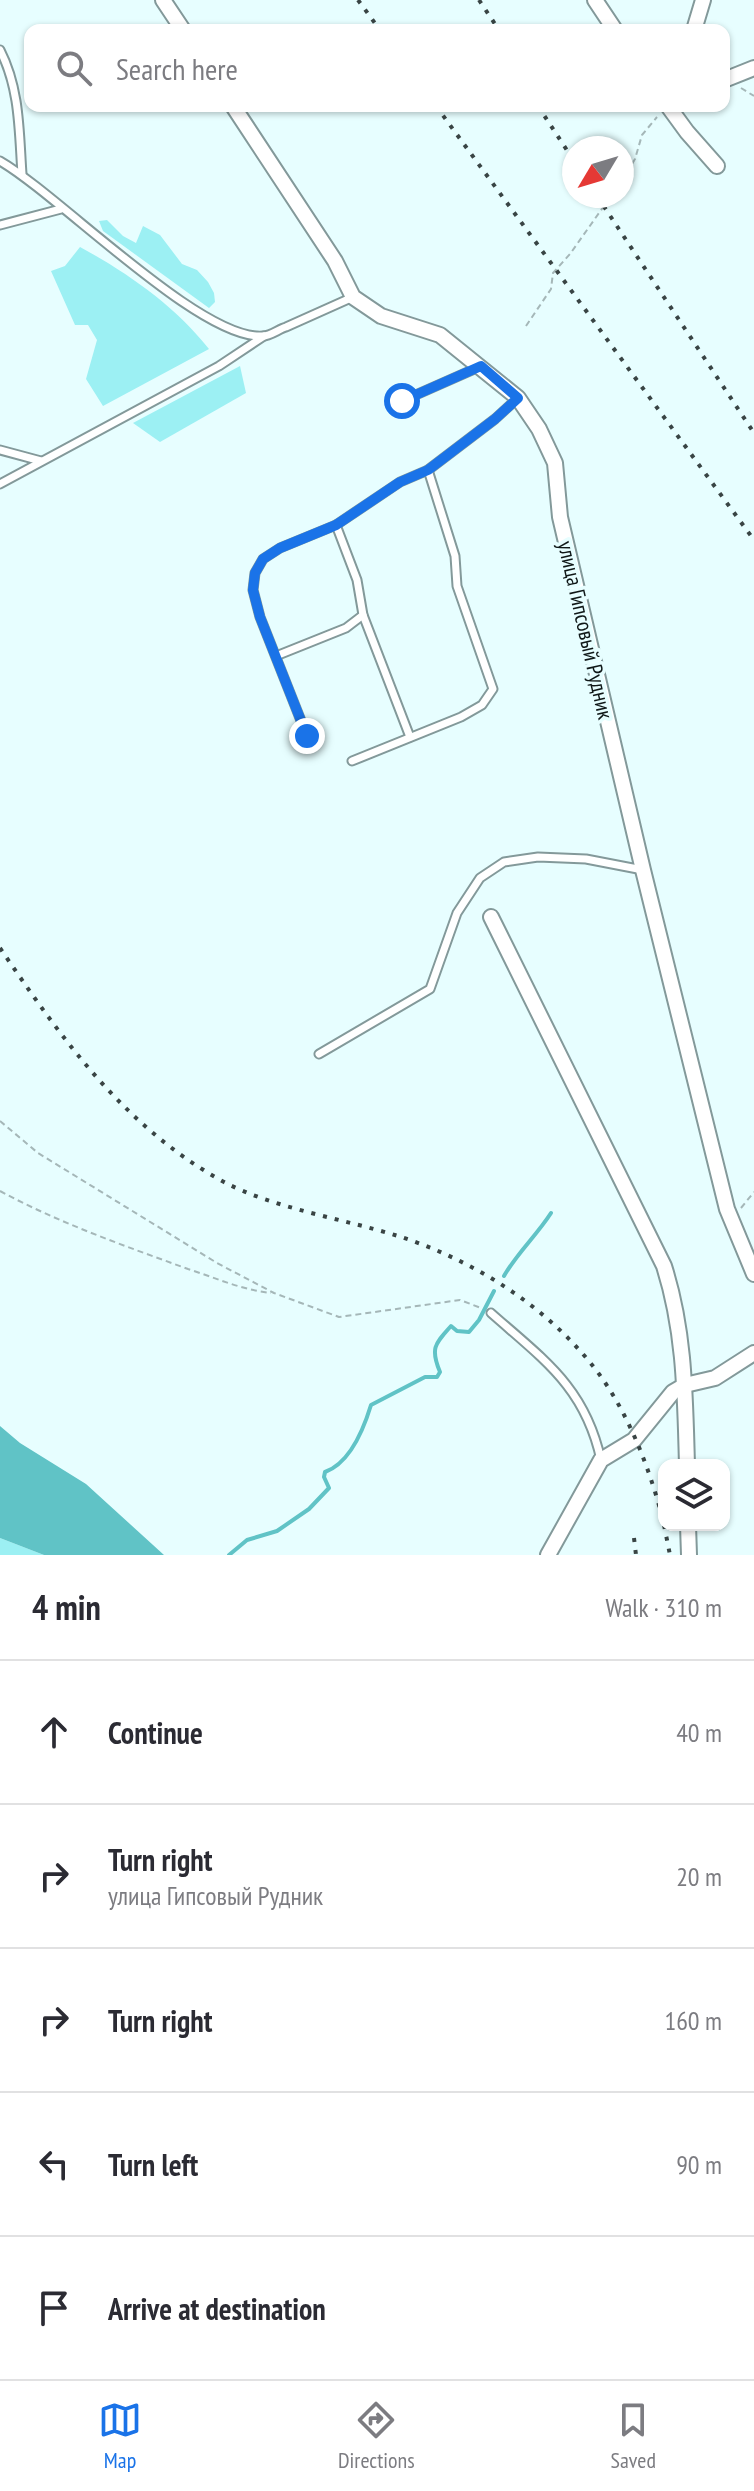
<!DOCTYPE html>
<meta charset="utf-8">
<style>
body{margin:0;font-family:"PT Sans Narrow",sans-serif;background:#f2f2f3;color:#2b2b33}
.controls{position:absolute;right:24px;bottom:24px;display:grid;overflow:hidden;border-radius:16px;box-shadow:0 2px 6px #0004}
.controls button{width:72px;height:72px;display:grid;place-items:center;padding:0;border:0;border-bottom:2px solid #e1e1e2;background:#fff;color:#2b2b33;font:40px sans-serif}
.compass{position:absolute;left:562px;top:136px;width:72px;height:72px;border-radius:50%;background:#fff;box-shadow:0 2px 6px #0004;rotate:232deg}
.stop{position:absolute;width:24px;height:24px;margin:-18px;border:6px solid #1a73e8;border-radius:50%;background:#fff}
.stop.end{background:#1a73e8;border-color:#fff;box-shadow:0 2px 8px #0008}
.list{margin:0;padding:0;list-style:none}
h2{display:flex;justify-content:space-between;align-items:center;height:104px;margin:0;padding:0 32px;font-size:34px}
h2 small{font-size:26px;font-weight:400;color:#7c7c81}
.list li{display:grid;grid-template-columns:52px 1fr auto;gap:24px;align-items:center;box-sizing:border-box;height:144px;padding:0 32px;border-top:2px solid #e1e1e2}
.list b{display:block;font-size:30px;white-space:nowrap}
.list p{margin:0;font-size:26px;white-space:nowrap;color:#7c7c81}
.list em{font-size:26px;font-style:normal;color:#7c7c81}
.icon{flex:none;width:44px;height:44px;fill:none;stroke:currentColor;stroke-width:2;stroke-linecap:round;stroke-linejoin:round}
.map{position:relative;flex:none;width:754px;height:1555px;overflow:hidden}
.search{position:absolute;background:#fff;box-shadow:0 2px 6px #0004;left:24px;right:24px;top:24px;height:88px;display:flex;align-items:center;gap:20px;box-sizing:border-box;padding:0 28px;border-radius:16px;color:#7c7c81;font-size:30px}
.sheet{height:824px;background:#fff}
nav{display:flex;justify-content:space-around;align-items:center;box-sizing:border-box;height:112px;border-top:2px solid #e1e1e2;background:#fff;font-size:22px;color:#7c7c81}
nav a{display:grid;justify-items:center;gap:4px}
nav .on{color:#1a73e8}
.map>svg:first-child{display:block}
.green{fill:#9cf0f3}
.water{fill:#60c3c6}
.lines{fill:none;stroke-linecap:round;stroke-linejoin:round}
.stream{stroke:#60c3c6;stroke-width:4}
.service-casing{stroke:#83999a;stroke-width:11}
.minor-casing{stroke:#83999a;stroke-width:18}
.path{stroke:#a5b7b8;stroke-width:2;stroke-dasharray:6 4;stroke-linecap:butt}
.service{stroke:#fff;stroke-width:7}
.minor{stroke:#fff;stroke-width:14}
.rail{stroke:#394444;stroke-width:4;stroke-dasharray:4 8;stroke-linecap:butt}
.route{stroke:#1a73e8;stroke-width:10}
.labels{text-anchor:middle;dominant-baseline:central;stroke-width:7;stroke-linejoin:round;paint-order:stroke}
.street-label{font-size:22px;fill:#0f1717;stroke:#e7feff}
</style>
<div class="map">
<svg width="754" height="1555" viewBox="0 0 754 1555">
<rect width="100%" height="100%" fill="#e7feff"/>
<g class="green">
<polygon points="107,220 123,236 136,243 143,226 160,235 182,264 197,270 208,282 214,293 215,302 209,308 103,231 99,221"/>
<path d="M80,247C128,273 175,306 209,349L103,406L86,379L97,340L88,325H75L51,271L65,266Z"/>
<polygon points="240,366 246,393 160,442 133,423"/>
<polygon points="0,1538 44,1555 0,1555"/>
</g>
<polygon class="water" points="0,1426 20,1443 86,1484 164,1555 44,1555 0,1538"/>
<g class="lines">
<g class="stream">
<path d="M504,1276C517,1253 537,1235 551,1213"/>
<path d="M229,1555L247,1540L277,1531L309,1509L329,1488L324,1477L325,1472C350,1463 364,1428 371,1405L425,1377H437L440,1372C430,1348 435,1344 451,1326L457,1331L469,1332L479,1320L494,1291"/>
</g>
<g class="service-casing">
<g id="service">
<path d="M0,50C20,89 19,131 22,174"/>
<path d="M0,161C59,195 201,341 263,336C270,336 279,329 286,327C308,317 331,307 353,297"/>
<polyline points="0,225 61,209"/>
<polyline points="402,401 479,367"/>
<polyline points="0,450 41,461"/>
<polyline points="0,484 219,366 264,336"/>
<polyline points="336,525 357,580 363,615 410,737"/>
<polyline points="276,656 346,628 363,615"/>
<polyline points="307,736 260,617 253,590 255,573 263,559 280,548 336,525 400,482 428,470 495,419 518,398"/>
<polyline points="352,761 461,717 482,705 493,689 457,586 455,556 428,470"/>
<polyline points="319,1054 430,989 457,913 480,878 504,862 538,857 586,859 643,870"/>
<path d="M491,1313C544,1360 585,1387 601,1460"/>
</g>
</g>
<g class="minor-casing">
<g id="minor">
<polyline points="163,0 183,30"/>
<polyline points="595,0 615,30"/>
<polyline points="694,30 703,0"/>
<polyline points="724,80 754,68"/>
<polyline points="233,106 335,261 353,297 381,316 440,335 518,398 539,429 555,463 560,517 643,870 727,1209 754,1274"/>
<polyline points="668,106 687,132 717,166"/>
<path d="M491,917L664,1266C685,1332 685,1397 687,1465"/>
<polyline points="688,1525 689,1555"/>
<polyline points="548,1555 601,1460 634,1440 673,1392 685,1385 715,1378 754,1353"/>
</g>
</g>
<g class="path">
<polyline points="741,88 754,96"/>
<polyline points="622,181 635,159 642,135 657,117"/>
<polyline points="526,326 551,289 553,273 570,254 611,196"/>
<polyline points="0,1121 38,1153 217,1263 274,1293 339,1317 460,1300 481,1308"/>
<path d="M0,1191C59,1223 125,1246 188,1269C216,1278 242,1290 271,1293"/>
<polyline points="741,1208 754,1192"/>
</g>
<use href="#service" class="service"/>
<use href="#minor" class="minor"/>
<g class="rail">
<polyline points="358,0 380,30"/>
<polyline points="479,0 499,30"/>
<polyline points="436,106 754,540"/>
<polyline points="538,106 574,161"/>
<polyline points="597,196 754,433"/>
<path d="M0,948C62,1039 125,1128 224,1182C273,1208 344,1219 398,1236C473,1260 547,1306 596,1370C629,1413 651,1472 664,1524"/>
<polyline points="664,1525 670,1555"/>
<polyline points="634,1538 636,1555"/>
</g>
</g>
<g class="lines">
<polyline class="route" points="307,736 260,617 253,590 255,573 263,559 280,548 336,525 400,482 428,470 495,419 518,398 481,366 402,401"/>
</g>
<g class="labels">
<g class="street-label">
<text transform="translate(586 630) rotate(77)">улица Гипсовый Рудник</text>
</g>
</g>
</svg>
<div class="controls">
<button><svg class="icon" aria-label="layers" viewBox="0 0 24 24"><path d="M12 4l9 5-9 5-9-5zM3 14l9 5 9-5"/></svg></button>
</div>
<svg class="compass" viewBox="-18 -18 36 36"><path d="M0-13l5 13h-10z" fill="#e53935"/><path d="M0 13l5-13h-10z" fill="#7c7c81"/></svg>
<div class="stop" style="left:402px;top:401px"></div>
<div class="stop end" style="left:307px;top:736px"></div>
<div class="search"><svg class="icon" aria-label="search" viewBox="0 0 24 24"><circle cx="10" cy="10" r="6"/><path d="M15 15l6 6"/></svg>Search here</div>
</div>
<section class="sheet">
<h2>4 min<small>Walk · 310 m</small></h2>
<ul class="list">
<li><svg class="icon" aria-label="ahead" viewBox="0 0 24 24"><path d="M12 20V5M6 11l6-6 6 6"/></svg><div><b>Continue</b></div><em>40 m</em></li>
<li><svg class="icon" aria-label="right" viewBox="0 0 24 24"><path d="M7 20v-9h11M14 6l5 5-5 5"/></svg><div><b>Turn right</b><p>улица Гипсовый Рудник</p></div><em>20 m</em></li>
<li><svg class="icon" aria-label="right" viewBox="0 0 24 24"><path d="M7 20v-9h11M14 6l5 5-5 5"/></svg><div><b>Turn right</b></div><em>160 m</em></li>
<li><svg class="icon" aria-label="left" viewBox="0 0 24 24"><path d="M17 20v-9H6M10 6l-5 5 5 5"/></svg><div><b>Turn left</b></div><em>90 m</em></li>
<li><svg class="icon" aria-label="arrive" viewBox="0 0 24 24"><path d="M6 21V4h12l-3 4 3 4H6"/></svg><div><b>Arrive at destination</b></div></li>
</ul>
</section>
<nav>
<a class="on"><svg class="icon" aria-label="map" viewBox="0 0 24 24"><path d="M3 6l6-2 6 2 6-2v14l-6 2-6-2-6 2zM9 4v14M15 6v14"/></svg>Map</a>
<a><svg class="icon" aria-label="directions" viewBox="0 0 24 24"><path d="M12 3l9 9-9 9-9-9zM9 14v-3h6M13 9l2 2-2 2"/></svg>Directions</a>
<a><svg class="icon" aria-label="saved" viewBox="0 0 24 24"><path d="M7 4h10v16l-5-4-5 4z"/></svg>Saved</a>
</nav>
